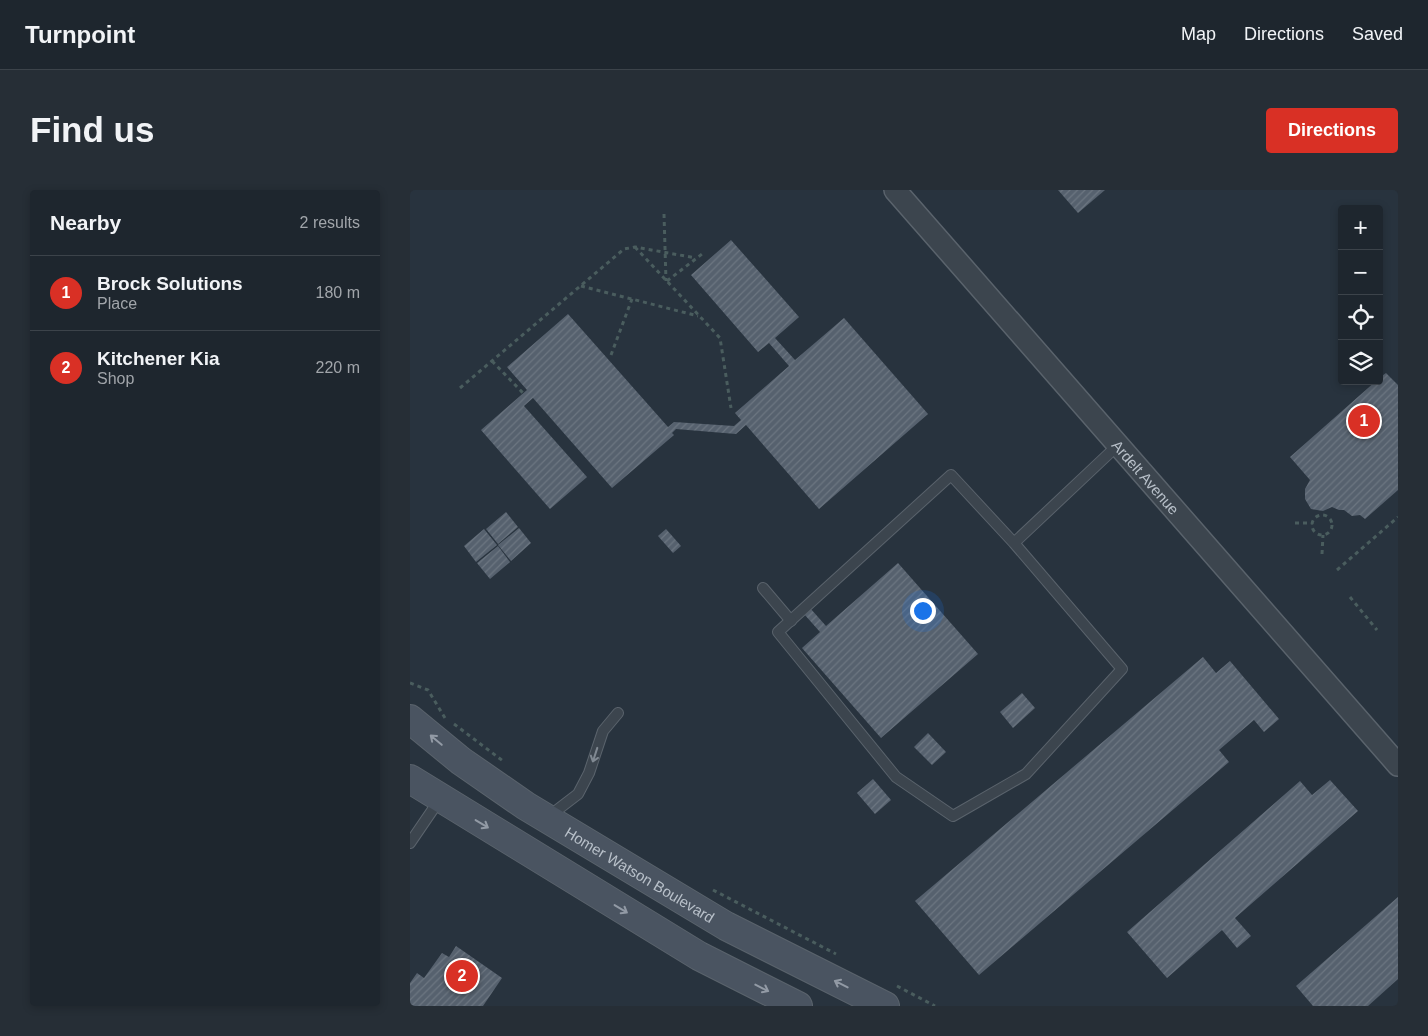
<!DOCTYPE html>
<meta charset="utf-8">
<style>
body{margin:0;font-family:Helvetica,sans-serif;background:#262e36;color:#f1f3f6}
.controls{position:absolute;right:15px;top:15px;display:grid;overflow:hidden;border-radius:5px;box-shadow:0 2px 8px #0003}
.controls button{width:45px;height:45px;display:grid;place-items:center;padding:0;border:0;border-bottom:1px solid #3c434a;background:#1e262e;color:#f1f3f6;font:25px sans-serif}
.you{position:absolute;left:512px;top:420px;width:18px;height:18px;margin:-12px;border:4px solid #fff;border-radius:50%;background:#1a73e8;box-shadow:0 0 0 8px #1a73e833}
.badge{display:grid;place-items:center;width:32px;height:32px;border-radius:50%;background:#d93025;color:#fff;font-size:16px;font-weight:700}
.pin{position:absolute;translate:-50% -50%;border:2px solid #fff;box-shadow:0 1px 5px #0006}
.list{margin:0;padding:0;list-style:none}
h2{display:flex;justify-content:space-between;align-items:center;height:65px;margin:0;padding:0 20px;font-size:21px}
h2 small{font-size:16px;font-weight:400;color:#a1a5aa}
.list li{display:grid;grid-template-columns:32px 1fr auto;gap:15px;align-items:center;box-sizing:border-box;height:75px;padding:0 20px;border-top:1px solid #3c434a}
.list b{display:block;font-size:19px;white-space:nowrap}
.list p{margin:0;font-size:16px;white-space:nowrap;color:#a1a5aa}
.list em{font-size:16px;font-style:normal;color:#a1a5aa}
.icon{flex:none;width:28px;height:28px;fill:none;stroke:currentColor;stroke-width:2;stroke-linecap:round;stroke-linejoin:round}
.map{position:relative;flex:none;width:988px;height:816px;overflow:hidden;border-radius:5px}
header{display:flex;align-items:center;gap:30px;box-sizing:border-box;height:70px;padding:0 25px;background:#1e262e;border-bottom:1px solid #3c434a}
header strong{font-size:24px}
nav{display:flex;gap:28px;margin-inline-start:auto;font-size:18px}
.intro{display:flex;align-items:center;justify-content:space-between;box-sizing:border-box;height:120px;padding:0 30px}
h1{margin:0;font-size:35px}
.button{padding:12px 22px;border-radius:5px;background:#d93025;color:#fff;font-size:18px;font-weight:700}
main{display:flex;gap:30px;padding:0 30px}
aside{flex:1;background:#1e262e;border-radius:5px;box-shadow:0 2px 8px #0003}
.map>svg:first-child{display:block}
.building{fill:url(#building-hatch)}
.lines{fill:none;stroke-linecap:round;stroke-linejoin:round}
.lane-casing{stroke:#5a636c;stroke-width:12}
.street-casing{stroke:#5a636c;stroke-width:24}
.secondary-casing{stroke:#5a636c;stroke-width:30}
.path{stroke:#4a5d5e;stroke-width:3;stroke-dasharray:4 4;stroke-linecap:butt}
.lane{stroke:#3c454e;stroke-width:10}
.street{stroke:#3c454e;stroke-width:21}
.secondary{stroke:#4a5461;stroke-width:28}
.oneway{stroke:#929aa5}
.oneway2{stroke:#808992}
.labels{text-anchor:middle;dominant-baseline:central;stroke-width:4.5;stroke-linejoin:round;paint-order:stroke}
.street-label{font-size:15px;fill:#b8c0c9;stroke:#212a33}
</style>
<header>
<strong>Turnpoint</strong>
<nav><a>Map</a><a>Directions</a><a>Saved</a></nav>
</header>
<div class="intro"><h1>Find us</h1><a class="button">Directions</a></div>
<main>
<aside>
<h2>Nearby<small>2 results</small></h2>
<ul class="list">
<li><span class="badge">1</span><div><b>Brock Solutions</b><p>Place</p></div><em>180 m</em></li>
<li><span class="badge">2</span><div><b>Kitchener Kia</b><p>Shop</p></div><em>220 m</em></li>
</ul>
</aside>
<div class="map">
<svg width="988" height="816" viewBox="0 0 988 816">
<defs>
<pattern id="building-hatch" width="6" height="6" patternUnits="userSpaceOnUse" patternTransform="scale(1.25)"><rect width="6" height="6" fill="#56616e"/><path d="M-1 1l2-2M0 6l6-6M5 7l2-2" fill="none" stroke="#6c7681"/></pattern>
</defs>
<rect width="100%" height="100%" fill="#28333e"/>
<g class="building">
<polygon points="648,0 695,0 668,23"/>
<polygon points="321,50 389,127 365,148 385,170 434,128 518,224 409,319 336,235 326,244 266,239 262,243 264,245 202,298 123,208 114,216 177,287 140,319 71,240 117,200 97,177 158,124 258,237 264,232 324,236 331,230 325,223 379,176 359,153 348,162 281,85"/>
<polygon points="976,183 988,195 988,300 955,329 950,325 942,326 934,320 929,320 922,317 913,321 901,319 895,309 895,299 900,290 880,267 966,191 969,191 969,188"/>
<polygon points="96,322 108,337 88,354 76,339"/>
<polygon points="109,338 121,353 101,371 88,355"/>
<polygon points="74,339 87,355 66,372 54,356"/>
<polygon points="256,339 271,356 263,363 248,346"/>
<polygon points="88,356 100,372 80,389 67,373"/>
<polygon points="488,373 568,464 471,548 392,458 410,442 394,424 400,418 416,436"/>
<polygon points="793,467 806,483 820,471 869,529 854,542 844,530 809,560 819,572 569,785 505,711"/>
<polygon points="612,503 625,518 603,538 590,522"/>
<polygon points="518,543 536,562 522,575 504,557"/>
<polygon points="463,589 481,610 465,624 447,603"/>
<polygon points="920,590 948,621 825,728 841,746 827,758 812,740 757,788 717,742 890,591 902,605"/>
<polygon points="988,707 988,789 958,816 903,816 886,796"/>
<polygon points="46,756 92,788 73,816 0,816 0,793 7,783 14,788 32,763 39,767"/>
</g>
<g class="lines">
<g class="lane-casing">
<g id="lane">
<polyline points="604,353 541,285 368,442 486,587 543,626 616,584 712,479 604,353 708,255"/>
<polyline points="353,398 381,431"/>
<polyline points="138,627 168,604 179,583 193,541 208,523"/>
<polyline points="0,653 30,609"/>
</g>
</g>
<g class="street-casing">
<g id="street">
<path id="s1" d="M485,0L988,575"/>
</g>
</g>
<g class="secondary-casing">
<g id="secondary">
<path id="s2" d="M0,529L51,571L116,616L316,736L475,816"/>
<polyline points="0,589 289,766 388,816"/>
</g>
</g>
<g class="path">
<polyline points="254,24 256,91"/>
<polyline points="225,57 310,148 321,218"/>
<polyline points="257,91 292,64"/>
<polyline points="171,96 288,126"/>
<polyline points="201,165 222,109"/>
<polyline points="82,171 113,203"/>
<polyline points="50,198 214,59 225,57 286,68"/>
<circle cx="912" cy="335" r="10"/>
<polyline points="885,333 903,333"/>
<polyline points="912,364 913,345"/>
<polyline points="927,380 988,327"/>
<polyline points="940,407 967,440"/>
<polyline points="0,493 18,500 35,528"/>
<polyline points="44,534 93,571"/>
<polyline points="303,700 426,764"/>
<polyline points="487,796 525,816"/>
</g>
<use href="#lane" class="lane"/>
<use href="#street" class="street"/>
<use href="#secondary" class="secondary"/>
</g>
<defs><path id="oneway-shaft" d="M-6 0H5M1.5-3L5.5 0L1.5 3" fill="none" stroke-width="1.6" stroke-linecap="round" stroke-linejoin="round" transform="scale(1.25)"/></defs>
<g class="oneway">
<use href="#oneway-shaft" transform="translate(26 550) rotate(-140)"/>
<use href="#oneway-shaft" transform="translate(72 634) rotate(31)"/>
<use href="#oneway-shaft" transform="translate(211 719) rotate(31)"/>
<use href="#oneway-shaft" transform="translate(431 794) rotate(-153)"/>
<use href="#oneway-shaft" transform="translate(352 798) rotate(27)"/>
</g>
<use class="oneway2" href="#oneway-shaft" transform="translate(185 565) rotate(108)"/>
<g class="labels">
<g class="street-label">
<text stroke="none"><textPath href="#s1" startOffset="381">Ardelt Avenue</textPath></text>
<text stroke="none"><textPath href="#s2" startOffset="278">Homer Watson Boulevard</textPath></text>
</g>
</g>
</svg>
<div class="controls">
<button>+</button>
<button>−</button>
<button><svg class="icon" aria-label="locate" viewBox="0 0 24 24"><circle cx="12" cy="12" r="6"/><path d="M12 2v4M12 18v4M2 12h4M18 12h4"/></svg></button>
<button><svg class="icon" aria-label="layers" viewBox="0 0 24 24"><path d="M12 4l9 5-9 5-9-5zM3 14l9 5 9-5"/></svg></button>
</div>
<div class="you"></div>
<div class="pin badge" style="left:954px;top:231px">1</div>
<div class="pin badge" style="left:52px;top:786px">2</div>
</div>
</main>
